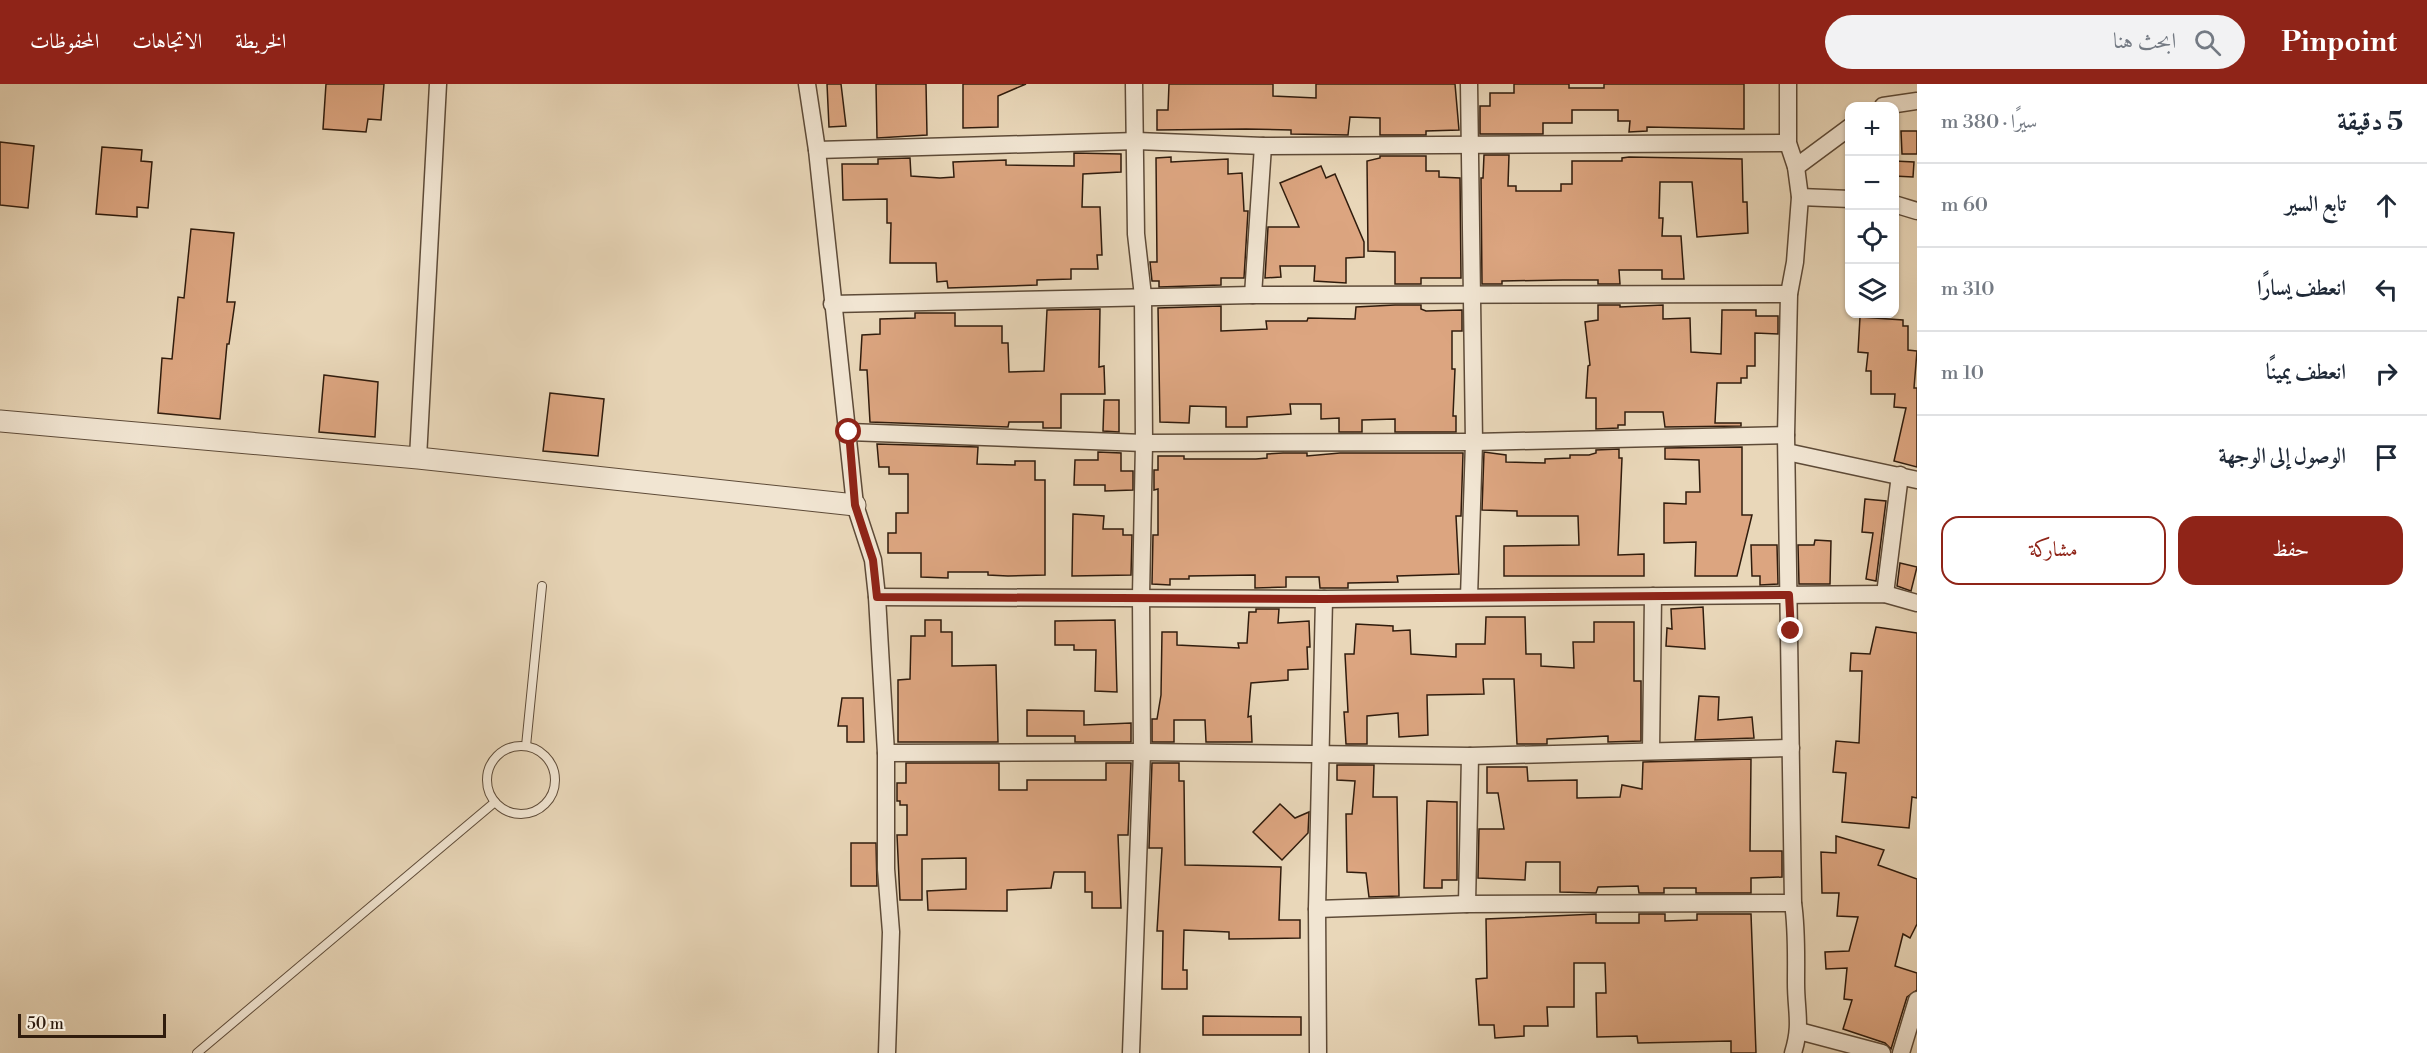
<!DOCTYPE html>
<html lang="ar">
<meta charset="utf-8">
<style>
body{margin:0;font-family:"Libre Bodoni",Amiri,serif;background:#f2f2f3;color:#1f2937;direction:rtl}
.controls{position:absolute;right:18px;top:18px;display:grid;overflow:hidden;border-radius:12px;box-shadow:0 2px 4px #0004}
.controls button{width:54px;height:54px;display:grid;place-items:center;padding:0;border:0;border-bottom:2px solid #e0e1e3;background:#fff;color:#1f2937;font:30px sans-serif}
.scale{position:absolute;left:18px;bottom:15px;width:148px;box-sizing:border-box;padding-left:6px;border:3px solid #301c0d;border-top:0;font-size:16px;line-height:21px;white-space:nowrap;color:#301c0d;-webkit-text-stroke:4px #f1e5d2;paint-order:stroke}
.stop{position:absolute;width:18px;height:18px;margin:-14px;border:4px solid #8f2418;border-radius:50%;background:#fff}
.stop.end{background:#8f2418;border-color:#fff;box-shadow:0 2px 6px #0008}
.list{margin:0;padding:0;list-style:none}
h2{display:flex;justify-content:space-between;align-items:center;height:78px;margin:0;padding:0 24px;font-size:26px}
h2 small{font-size:20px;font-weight:400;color:#747a83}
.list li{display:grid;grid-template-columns:39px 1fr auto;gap:18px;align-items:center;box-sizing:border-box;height:84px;padding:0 24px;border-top:2px solid #e0e1e3}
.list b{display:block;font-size:22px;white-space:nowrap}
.list em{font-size:20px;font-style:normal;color:#747a83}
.actions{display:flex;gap:12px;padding:18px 24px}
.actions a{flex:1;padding:14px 0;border:2px solid #8f2418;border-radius:18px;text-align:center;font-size:21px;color:#8f2418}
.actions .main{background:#8f2418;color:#fff}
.icon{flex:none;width:33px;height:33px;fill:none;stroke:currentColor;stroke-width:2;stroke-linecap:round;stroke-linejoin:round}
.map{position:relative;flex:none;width:1917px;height:969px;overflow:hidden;direction:ltr}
header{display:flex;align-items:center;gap:36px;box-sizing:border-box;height:84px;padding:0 30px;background:#8f2418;color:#fff}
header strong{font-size:28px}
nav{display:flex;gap:33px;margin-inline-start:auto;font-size:21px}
.search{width:420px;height:54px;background:#f2f2f3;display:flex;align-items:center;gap:15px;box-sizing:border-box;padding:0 21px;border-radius:33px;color:#747a83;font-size:22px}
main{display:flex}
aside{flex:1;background:#fff}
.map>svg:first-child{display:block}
.building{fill:#dca580;stroke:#301c0d;stroke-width:1.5}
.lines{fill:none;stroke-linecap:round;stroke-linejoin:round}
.service-casing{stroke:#5e4b38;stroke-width:10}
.minor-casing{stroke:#5e4b38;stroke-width:19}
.tertiary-casing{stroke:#5e4b38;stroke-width:23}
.service{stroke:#f1e5d2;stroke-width:8}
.minor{stroke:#f1e5d2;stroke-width:16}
.tertiary{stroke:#f1e5d2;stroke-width:21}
.route{stroke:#8f2418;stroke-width:8}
</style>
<header>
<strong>Pinpoint</strong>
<div class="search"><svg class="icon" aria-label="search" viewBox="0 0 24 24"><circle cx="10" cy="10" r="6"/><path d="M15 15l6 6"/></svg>ابحث هنا</div>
<nav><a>الخريطة</a><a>الاتجاهات</a><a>المحفوظات</a></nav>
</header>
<main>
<aside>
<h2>5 دقيقة<small>سيرًا · 380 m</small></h2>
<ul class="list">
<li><svg class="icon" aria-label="ahead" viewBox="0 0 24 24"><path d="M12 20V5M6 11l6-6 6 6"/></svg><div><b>تابع السير</b></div><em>60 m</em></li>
<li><svg class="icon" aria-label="left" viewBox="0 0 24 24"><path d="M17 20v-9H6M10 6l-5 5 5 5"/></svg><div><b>انعطف يسارًا</b></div><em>310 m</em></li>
<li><svg class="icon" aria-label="right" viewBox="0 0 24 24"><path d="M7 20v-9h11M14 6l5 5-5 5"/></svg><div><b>انعطف يمينًا</b></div><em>10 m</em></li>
<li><svg class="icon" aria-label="arrive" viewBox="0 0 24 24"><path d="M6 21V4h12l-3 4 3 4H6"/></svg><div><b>الوصول إلى الوجهة</b></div></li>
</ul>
<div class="actions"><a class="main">حفظ</a><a>مشاركة</a></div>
</aside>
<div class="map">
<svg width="1917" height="969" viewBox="0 0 1917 969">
<rect width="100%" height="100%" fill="#e9d7b9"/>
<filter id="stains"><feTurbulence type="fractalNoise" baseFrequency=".00333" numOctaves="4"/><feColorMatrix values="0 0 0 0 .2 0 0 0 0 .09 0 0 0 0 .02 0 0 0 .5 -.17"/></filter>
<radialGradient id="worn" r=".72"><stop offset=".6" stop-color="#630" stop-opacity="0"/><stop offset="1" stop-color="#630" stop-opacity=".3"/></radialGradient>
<g class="building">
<polygon points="326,0 384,0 381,36 368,35 366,48 323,45"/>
<polygon points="827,0 841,0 846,42 829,43"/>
<polygon points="876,0 926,0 927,51 877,54"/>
<polygon points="963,0 1026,0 998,12 998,43 963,44"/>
<polygon points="1169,0 1273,0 1273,12 1316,14 1316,0 1455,0 1459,46 1426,47 1426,51 1380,51 1380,34 1350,33 1348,51 1291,50 1291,46 1246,45 1157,46 1157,26 1168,26"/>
<polygon points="1514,0 1569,0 1569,4 1604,4 1604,0 1744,0 1744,45 1647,43 1647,47 1629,48 1630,37 1618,37 1618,26 1572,26 1572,39 1543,39 1543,50 1480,50 1480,22 1490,22 1490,9 1514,9"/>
<polygon points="1901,47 1917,47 1917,70 1902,70"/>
<polygon points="0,58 34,62 28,124 0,121"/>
<polygon points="102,63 142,66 141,77 152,78 148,124 137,123 137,133 96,130"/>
<polygon points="1074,69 1121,70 1121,88 1083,90 1082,123 1100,123 1102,171 1097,171 1098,185 1071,185 1071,195 1037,196 1037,201 948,204 947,197 937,198 936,179 890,179 891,139 887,139 887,115 843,116 842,80 878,80 878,75 910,74 911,92 940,94 954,93 953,78 1006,76 1006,81 1074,82"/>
<polygon points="1484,71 1509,71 1508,102 1516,102 1516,107 1561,107 1561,100 1572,100 1572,77 1622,77 1622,74 1629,73 1742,75 1743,118 1747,118 1748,149 1697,153 1692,98 1660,98 1659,134 1663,134 1662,152 1681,152 1684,195 1662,195 1662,186 1619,186 1620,200 1598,200 1598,196 1563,196 1502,197 1502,200 1482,200 1481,94 1483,94"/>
<polygon points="1380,72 1426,72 1426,87 1439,87 1439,93 1460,94 1461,194 1421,194 1421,200 1395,200 1395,168 1368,167 1367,77 1380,74"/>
<polygon points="1171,73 1171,78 1228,75 1228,90 1242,89 1244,127 1248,127 1244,194 1221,194 1221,201 1159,203 1159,197 1152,197 1150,178 1157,178 1156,74"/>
<polygon points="1894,77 1914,78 1913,93 1894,92"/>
<polygon points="1321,82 1326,94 1335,90 1364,158 1364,173 1346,174 1346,199 1314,197 1315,182 1280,182 1281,193 1265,194 1268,143 1299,143 1280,99"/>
<polygon points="191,145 234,149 227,218 235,218 229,260 227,260 220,335 158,329 162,274 172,275 178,213 184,214"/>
<polygon points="1395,221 1421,221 1421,225 1426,227 1462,226 1462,247 1452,247 1452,285 1455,285 1453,332 1456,332 1456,348 1395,348 1395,335 1362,336 1362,348 1339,348 1339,334 1321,335 1321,320 1290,320 1291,330 1247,333 1247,343 1226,343 1226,323 1190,322 1189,339 1160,338 1158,224 1221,222 1221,247 1267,245 1266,237 1307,237 1308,234 1355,235 1356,223"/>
<polygon points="1598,221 1620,221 1620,223 1663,221 1663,235 1690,234 1691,268 1721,270 1722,226 1756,226 1756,232 1778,232 1778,250 1755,249 1755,282 1747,282 1747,294 1741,294 1741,299 1717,299 1715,339 1741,339 1741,342 1665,343 1663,328 1625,328 1625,341 1618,341 1618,344 1596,345 1596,314 1586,314 1588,282 1590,281 1585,238 1598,236"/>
<polygon points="1100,225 1099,283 1104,282 1105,310 1061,310 1061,344 1043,344 1043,338 1009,338 1008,343 870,338 867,286 860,286 862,251 880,250 880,235 915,234 915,229 955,229 955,242 1002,242 1002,259 1008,259 1009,288 1044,287 1047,226"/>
<polygon points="1860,233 1903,236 1903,242 1908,242 1908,266 1917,267 1914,304 1917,304 1917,383 1894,377 1906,324 1894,323 1895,310 1871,310 1871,287 1866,287 1868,269 1858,268"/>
<polygon points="324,291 378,298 375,353 319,348"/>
<polygon points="550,309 604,315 598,372 543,367"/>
<polygon points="1104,316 1119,316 1119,348 1103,347"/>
<polygon points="877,360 978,363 977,380 1015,381 1015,377 1035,377 1035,396 1045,396 1045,491 1008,492 988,491 988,488 948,488 948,494 921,493 921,469 888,469 888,449 896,449 896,429 908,429 908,390 889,390 889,383 879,383"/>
<polygon points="1742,363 1742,431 1752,431 1737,492 1695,492 1696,458 1664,459 1664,419 1686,420 1686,408 1700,408 1699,376 1665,375 1665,364"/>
<polygon points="1619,365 1619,374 1622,374 1618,471 1644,470 1644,492 1504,492 1504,462 1579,461 1578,432 1517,432 1517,427 1482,426 1484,368 1506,371 1506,378 1545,379 1545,375 1570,374 1570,371 1589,371 1596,369 1596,366"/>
<polygon points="1098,368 1121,369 1121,387 1133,387 1133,406 1105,407 1105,401 1074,401 1075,376 1098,376"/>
<polygon points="1283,369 1307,369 1307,372 1340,369 1463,369 1461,432 1456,432 1459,490 1397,492 1398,498 1348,499 1348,504 1320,504 1319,493 1286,493 1286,503 1255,504 1255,491 1189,492 1189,495 1170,495 1170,501 1152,500 1153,451 1158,451 1158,405 1154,406 1154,386 1158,386 1158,372 1184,372 1184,375 1256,375 1267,374 1267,370"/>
<polygon points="1865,415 1886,417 1876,497 1866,495 1873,449 1862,448"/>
<polygon points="1073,430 1104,432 1103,445 1123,445 1123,451 1132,451 1131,491 1072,492"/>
<polygon points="1815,456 1831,457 1830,500 1799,500 1798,461 1814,461"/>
<polygon points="1751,461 1777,461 1778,500 1760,501 1760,492 1752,492"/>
<polygon points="1900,479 1917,483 1911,507 1897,502"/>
<polygon points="1703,523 1705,565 1666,562 1667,544 1672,545 1671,525"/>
<polygon points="1256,525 1279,525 1278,539 1309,537 1310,563 1307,563 1308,585 1288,586 1288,596 1251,599 1248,633 1251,632 1252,658 1206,658 1205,636 1174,636 1174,658 1152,658 1152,635 1157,635 1161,611 1162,548 1177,548 1177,561 1239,564 1238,559 1247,559 1249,528 1256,528"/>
<polygon points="1486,533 1525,533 1526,570 1541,570 1541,582 1574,584 1573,558 1594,558 1594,538 1634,538 1634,597 1641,597 1641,657 1608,658 1608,652 1547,655 1547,660 1517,660 1514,595 1483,595 1484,610 1427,611 1428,651 1399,653 1398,629 1367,632 1367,660 1346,660 1344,628 1348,628 1345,570 1354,570 1356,540 1393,542 1393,547 1410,546 1411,570 1456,573 1456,560 1485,560"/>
<polygon points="925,536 941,536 941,548 952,548 952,582 996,581 998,658 898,658 898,596 910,595 911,552 925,552"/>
<polygon points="1115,536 1117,608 1095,607 1096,566 1074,566 1074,561 1055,561 1055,537"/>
<polygon points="1876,543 1917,549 1917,714 1912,713 1909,744 1842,738 1846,689 1833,688 1836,657 1859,659 1862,587 1850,587 1851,569 1870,570"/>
<polygon points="1699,612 1719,613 1718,636 1752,633 1754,654 1695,656"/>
<polygon points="842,614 863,614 864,658 847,658 847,642 838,642"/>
<polygon points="1027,626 1084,627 1084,641 1131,639 1131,658 1075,658 1075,652 1027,652"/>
<polygon points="1751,675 1750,767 1782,767 1782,793 1751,794 1751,809 1696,809 1696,804 1664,804 1664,809 1639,809 1638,802 1598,803 1596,809 1560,808 1560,778 1526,778 1525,796 1478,794 1479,745 1504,745 1498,709 1487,709 1487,683 1527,683 1528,697 1577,696 1577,714 1620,713 1622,701 1642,705 1643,678"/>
<polygon points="906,679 999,679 999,706 1027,706 1027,696 1106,696 1106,679 1131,679 1128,751 1118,751 1121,824 1092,824 1092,808 1085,808 1085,788 1054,788 1051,804 1007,806 1007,827 928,826 927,807 966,805 966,774 922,775 922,816 900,816 897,751 907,751 907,721 900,721 900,717 897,717 897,699 906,699"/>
<polygon points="1152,679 1179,679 1179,697 1184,697 1185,781 1281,783 1279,836 1300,836 1300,854 1229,855 1229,848 1184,846 1183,886 1187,886 1187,905 1162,905 1163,847 1157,847 1162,764 1149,764"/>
<polygon points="1337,681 1374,681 1373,713 1397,713 1399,812 1369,813 1366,789 1347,788 1346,730 1352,730 1355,697 1337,696"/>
<polygon points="1427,717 1457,718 1457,796 1442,796 1442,804 1424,804"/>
<polygon points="1280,720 1295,734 1309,728 1308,749 1282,776 1253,748"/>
<polygon points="1836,752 1884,766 1878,781 1917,795 1917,840 1910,854 1903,850 1895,882 1917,889 1917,906 1907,913 1891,965 1885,959 1843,945 1852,916 1844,915 1847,884 1826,885 1825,868 1849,867 1858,833 1837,832 1839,809 1822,809 1821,768 1836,769"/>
<polygon points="851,759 876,759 877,802 851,802"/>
<polygon points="1596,830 1596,839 1639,839 1639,830 1665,830 1665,837 1697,836 1697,830 1751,830 1756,969 1731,969 1731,957 1638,959 1637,952 1597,953 1596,909 1606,909 1605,879 1574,879 1574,923 1547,923 1548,942 1524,942 1524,952 1495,954 1494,941 1479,941 1476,895 1487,894 1486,835"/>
<polygon points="1203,932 1301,933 1301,951 1203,951"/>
</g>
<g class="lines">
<g class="service-casing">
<g id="service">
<polyline points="526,662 542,502"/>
<circle cx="521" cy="696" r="34"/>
<polyline points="197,969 495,718"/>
</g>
</g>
<g class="minor-casing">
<g id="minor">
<polyline points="807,0 817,66 855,421 873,476 877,513 886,669 886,785 891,848 887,969"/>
<path d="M1788,0V59L1796,83L1800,113L1795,178L1789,210L1786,351L1793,819C1797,846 1796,872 1796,899C1796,928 1802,940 1793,969"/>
<polyline points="1883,22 1917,17"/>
<polyline points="817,66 1137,57 1263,62 1788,59"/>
<polyline points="1796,83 1850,43"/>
<polyline points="1800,113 1850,115"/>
<polyline points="1894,120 1917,127"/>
<polyline points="1253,211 1263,62"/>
<polyline points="832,220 1253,211 1789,210"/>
<polyline points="849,348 1144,359 1474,358 1786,351"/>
<polyline points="1787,368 1917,396"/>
<polyline points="418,374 438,0"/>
<polyline points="1885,510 1900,391"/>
<polyline points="877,513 1324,515 1885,510 1917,519"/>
<polyline points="1469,513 1474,358 1469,0"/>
<polyline points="1651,667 1653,512"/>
<polyline points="886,669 1142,668 1470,672 1791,664"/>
<polyline points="1467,820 1470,672"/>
<polyline points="1317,825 1467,820 1793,819"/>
<polyline points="1799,947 1882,969"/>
<polyline points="1131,969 1142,668 1141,512 1144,359 1143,212 1136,150 1134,0"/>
<polyline points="1318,969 1317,825 1324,515"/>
<polyline points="1901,969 1917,916"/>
</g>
</g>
<g class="tertiary-casing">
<polyline id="tertiary" points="0,337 418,374 855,421"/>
</g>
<use href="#service" class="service"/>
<use href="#minor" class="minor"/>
<use href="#tertiary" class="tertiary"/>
</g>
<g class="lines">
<polyline class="route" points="849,348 855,421 873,476 877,513 1324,515 1789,511 1791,547"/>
</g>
<rect width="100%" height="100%" filter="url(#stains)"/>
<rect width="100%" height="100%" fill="url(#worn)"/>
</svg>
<div class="controls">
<button>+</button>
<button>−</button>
<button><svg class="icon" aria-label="locate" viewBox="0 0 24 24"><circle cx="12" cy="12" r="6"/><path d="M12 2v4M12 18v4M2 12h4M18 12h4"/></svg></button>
<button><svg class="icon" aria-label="layers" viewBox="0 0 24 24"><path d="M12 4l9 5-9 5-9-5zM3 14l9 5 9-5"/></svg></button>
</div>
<div class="scale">50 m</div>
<div class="stop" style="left:849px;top:348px"></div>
<div class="stop end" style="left:1791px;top:547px"></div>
</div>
</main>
